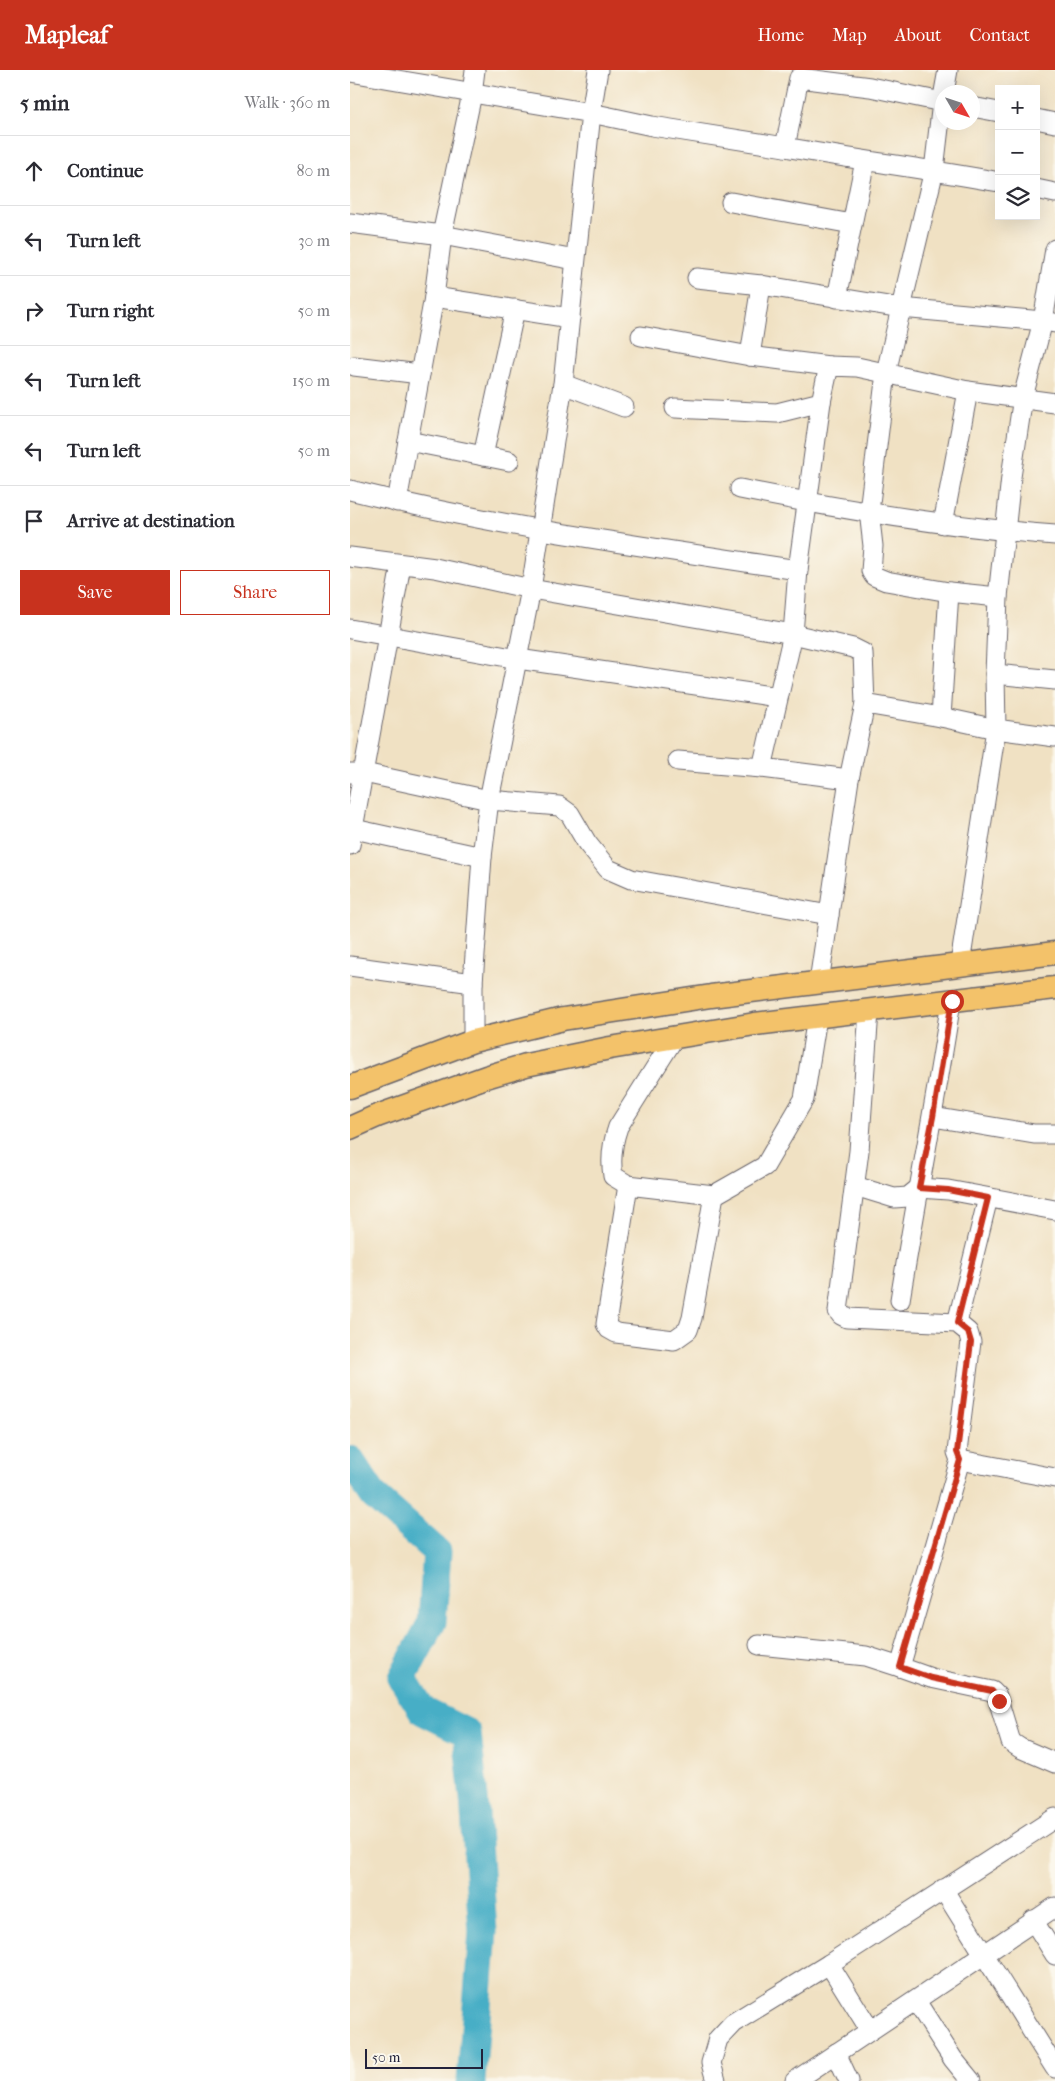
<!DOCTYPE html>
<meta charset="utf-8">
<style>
body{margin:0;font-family:"IM FELL French Canon",serif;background:#f7f7f7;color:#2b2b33}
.controls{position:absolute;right:15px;top:15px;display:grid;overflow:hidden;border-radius:0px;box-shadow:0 5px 20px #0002}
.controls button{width:45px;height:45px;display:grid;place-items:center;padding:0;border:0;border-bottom:1px solid #e1e1e2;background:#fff;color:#2b2b33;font:25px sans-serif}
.compass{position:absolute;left:585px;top:15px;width:45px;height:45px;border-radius:50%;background:#fff;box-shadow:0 5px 20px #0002;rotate:129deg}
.scale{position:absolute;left:15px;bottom:12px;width:118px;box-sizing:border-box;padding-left:5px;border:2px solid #22223b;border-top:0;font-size:14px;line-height:18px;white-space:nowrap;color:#22223b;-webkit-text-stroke:4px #fbf7ec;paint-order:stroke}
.stop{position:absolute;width:15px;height:15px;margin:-11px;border:4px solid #c8321e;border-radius:50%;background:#fff}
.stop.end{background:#c8321e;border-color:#fff;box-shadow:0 1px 5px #0008}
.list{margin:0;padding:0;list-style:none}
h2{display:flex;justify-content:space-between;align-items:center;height:65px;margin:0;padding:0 20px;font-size:21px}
h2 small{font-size:16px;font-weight:400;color:#7c7c81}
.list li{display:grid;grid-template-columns:32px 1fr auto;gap:15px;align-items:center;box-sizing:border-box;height:70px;padding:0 20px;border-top:1px solid #e1e1e2}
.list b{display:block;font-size:19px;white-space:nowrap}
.list em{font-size:16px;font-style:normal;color:#7c7c81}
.actions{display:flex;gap:10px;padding:15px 20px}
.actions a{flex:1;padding:11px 0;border:1px solid #c8321e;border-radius:0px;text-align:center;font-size:18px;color:#c8321e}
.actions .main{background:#c8321e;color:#fff}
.icon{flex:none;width:28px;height:28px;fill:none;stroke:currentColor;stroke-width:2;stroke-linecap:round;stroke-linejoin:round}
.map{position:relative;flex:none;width:705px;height:2011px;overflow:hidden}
header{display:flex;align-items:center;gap:30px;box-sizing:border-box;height:70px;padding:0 25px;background:#c8321e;color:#fff}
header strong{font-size:24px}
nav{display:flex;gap:28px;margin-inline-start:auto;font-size:18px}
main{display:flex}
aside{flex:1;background:#fff}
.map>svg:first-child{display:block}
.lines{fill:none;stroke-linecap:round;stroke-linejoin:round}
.river{stroke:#47aec6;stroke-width:29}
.minor-casing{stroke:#6a656b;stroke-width:21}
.major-casing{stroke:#6a656b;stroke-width:25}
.minor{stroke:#fff;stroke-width:19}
.major{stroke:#f3c26a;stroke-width:22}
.route{stroke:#c8321e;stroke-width:6}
</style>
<header>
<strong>Mapleaf</strong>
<nav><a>Home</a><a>Map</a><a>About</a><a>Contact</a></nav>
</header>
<main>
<aside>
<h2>5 min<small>Walk · 360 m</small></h2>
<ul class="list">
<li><svg class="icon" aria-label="ahead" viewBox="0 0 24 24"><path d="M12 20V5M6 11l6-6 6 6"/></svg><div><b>Continue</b></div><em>80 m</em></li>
<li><svg class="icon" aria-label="left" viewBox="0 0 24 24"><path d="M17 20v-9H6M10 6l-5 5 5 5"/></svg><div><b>Turn left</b></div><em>30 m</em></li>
<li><svg class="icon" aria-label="right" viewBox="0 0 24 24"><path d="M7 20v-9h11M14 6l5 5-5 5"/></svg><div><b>Turn right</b></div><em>50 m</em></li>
<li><svg class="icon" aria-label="left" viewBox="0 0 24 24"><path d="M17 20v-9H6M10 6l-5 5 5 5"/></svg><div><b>Turn left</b></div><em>150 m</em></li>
<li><svg class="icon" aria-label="left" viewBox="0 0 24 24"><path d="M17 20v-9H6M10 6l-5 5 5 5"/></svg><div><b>Turn left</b></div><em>50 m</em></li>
<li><svg class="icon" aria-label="arrive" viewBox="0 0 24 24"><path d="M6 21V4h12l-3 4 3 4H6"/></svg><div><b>Arrive at destination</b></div></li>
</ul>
<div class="actions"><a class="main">Save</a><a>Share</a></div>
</aside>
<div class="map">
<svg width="705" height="2011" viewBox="0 0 705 2011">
<rect width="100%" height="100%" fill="#fbf7ec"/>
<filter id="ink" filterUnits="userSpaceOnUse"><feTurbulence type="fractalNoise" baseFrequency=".02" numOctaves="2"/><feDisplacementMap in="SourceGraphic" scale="10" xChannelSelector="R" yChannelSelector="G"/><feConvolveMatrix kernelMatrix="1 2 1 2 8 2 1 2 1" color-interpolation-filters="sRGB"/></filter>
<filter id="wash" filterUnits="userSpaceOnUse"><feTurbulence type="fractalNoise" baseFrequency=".0096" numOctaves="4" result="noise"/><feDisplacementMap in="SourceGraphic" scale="20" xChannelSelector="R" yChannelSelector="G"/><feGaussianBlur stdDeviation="1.12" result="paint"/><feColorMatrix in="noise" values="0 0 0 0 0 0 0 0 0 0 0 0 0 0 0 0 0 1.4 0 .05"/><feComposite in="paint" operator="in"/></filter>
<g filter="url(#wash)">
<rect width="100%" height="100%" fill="#f0e1c3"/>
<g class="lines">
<polyline class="river" points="0,1390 24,1426 87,1482 82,1552 52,1608 73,1641 117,1663 124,1728 133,1862 121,2011"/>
</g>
</g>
<g filter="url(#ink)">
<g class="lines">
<g class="minor-casing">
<g id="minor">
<polyline points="0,2 241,43 302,56 435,77"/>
<polyline points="594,22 598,0"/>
<polyline points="622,37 649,42"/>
<polyline points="686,49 705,53"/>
<polyline points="686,119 705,123"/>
<polyline points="381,132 502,154"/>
<polyline points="0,153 92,165 225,190"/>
<path d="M347,208L411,215L551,238L584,100L592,32L520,17L449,8L435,77C506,90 578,99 649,112"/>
<polyline points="411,215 400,286 479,296"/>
<polyline points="84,227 220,248"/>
<polyline points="487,228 515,91"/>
<polyline points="705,253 693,251 673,327 661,407 648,527 645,604 646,659 705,667"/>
<polyline points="291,266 400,286"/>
<polyline points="4,296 70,304"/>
<polyline points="213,314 274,337"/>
<polyline points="471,332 448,500 443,564 412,698 499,709"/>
<polyline points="325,338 427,343 471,332 479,296 507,297 618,321 705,333"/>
<polyline points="58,371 159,391"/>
<polyline points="133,386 165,239"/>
<path d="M390,419C494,440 599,457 705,465"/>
<path d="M0,420C147,457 298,477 448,500"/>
<polyline points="47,432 84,227 92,165 122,24 125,0"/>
<polyline points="593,454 618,321"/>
<polyline points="0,487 85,498 181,519 443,564 503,578 513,583 515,634"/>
<polyline points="599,522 591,647 646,659 610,894"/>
<polyline points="648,527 599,522 536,511 524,506 521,501 523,476 519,441 536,303 551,238 693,251 705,179"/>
<polyline points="0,559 168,589 428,627"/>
<polyline points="645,604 705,610"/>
<polyline points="328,691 412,698"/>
<polyline points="0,703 14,703 139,730 209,736 220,744 237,773 258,799 281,809 479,845"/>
<polyline points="4,759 132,787"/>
<polyline points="0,775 51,495"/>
<polyline points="0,896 123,913"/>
<polyline points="469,912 499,709 515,634 591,647"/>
<polyline points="519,941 509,1081 488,1241 491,1245 497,1248 607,1253 618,1262 621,1272 607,1382 610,1390 705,1408"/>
<path d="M324,968L268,1057C262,1074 260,1088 263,1106L278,1115L364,1125L415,1096L454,1029L467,947"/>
<polyline points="123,971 123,913 132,787 139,730 181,519 213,314 241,43 248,0"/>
<polyline points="583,1047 684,1064 705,1064"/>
<polyline points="278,1115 256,1254 259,1259 266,1263 324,1270 338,1260 342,1248 364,1125"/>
<polyline points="505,1116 544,1128 558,1127 569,1118 598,1120 705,1140"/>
<path d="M550,1230C566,1130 586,1031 601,931"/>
<polyline points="607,1253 638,1128"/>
<polyline points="610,1390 550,1597 581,1608 642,1621 647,1626 661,1672 670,1678 705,1693"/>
<polyline points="409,1575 516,1586 550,1597"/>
<polyline points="593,1819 705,1998"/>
<polyline points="683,1850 705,1885"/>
<polyline points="479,1894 520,1960"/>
<polyline points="566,1931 603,1989 621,2011"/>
<polyline points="486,1983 499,2011"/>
<polyline points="366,2011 361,1993 368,1969 383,1953 479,1894 705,1748"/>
<polyline points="445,2011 705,1837"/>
</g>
</g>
<g class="major-casing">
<g id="major">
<polyline points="0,1017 123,971 213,949 361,926 705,883"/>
<polyline points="0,1058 27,1046 136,1007 176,995 260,978 405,954 705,918"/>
</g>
</g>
<use href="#minor" class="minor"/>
<use href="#major" class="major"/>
</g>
</g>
<g class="lines" filter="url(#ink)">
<polyline class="route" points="602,931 583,1047 569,1118 598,1120 638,1128 607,1253 618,1262 621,1272 607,1382 610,1390 550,1597 581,1608 642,1621 649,1631"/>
</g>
</svg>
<div class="controls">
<button>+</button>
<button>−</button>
<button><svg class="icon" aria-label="layers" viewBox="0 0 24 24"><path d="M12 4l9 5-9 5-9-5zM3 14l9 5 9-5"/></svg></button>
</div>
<svg class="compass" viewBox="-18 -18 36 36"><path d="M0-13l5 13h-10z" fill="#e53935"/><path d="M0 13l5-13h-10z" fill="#7c7c81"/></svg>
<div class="scale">50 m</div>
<div class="stop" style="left:602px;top:931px"></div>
<div class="stop end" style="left:649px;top:1631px"></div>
</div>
</main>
